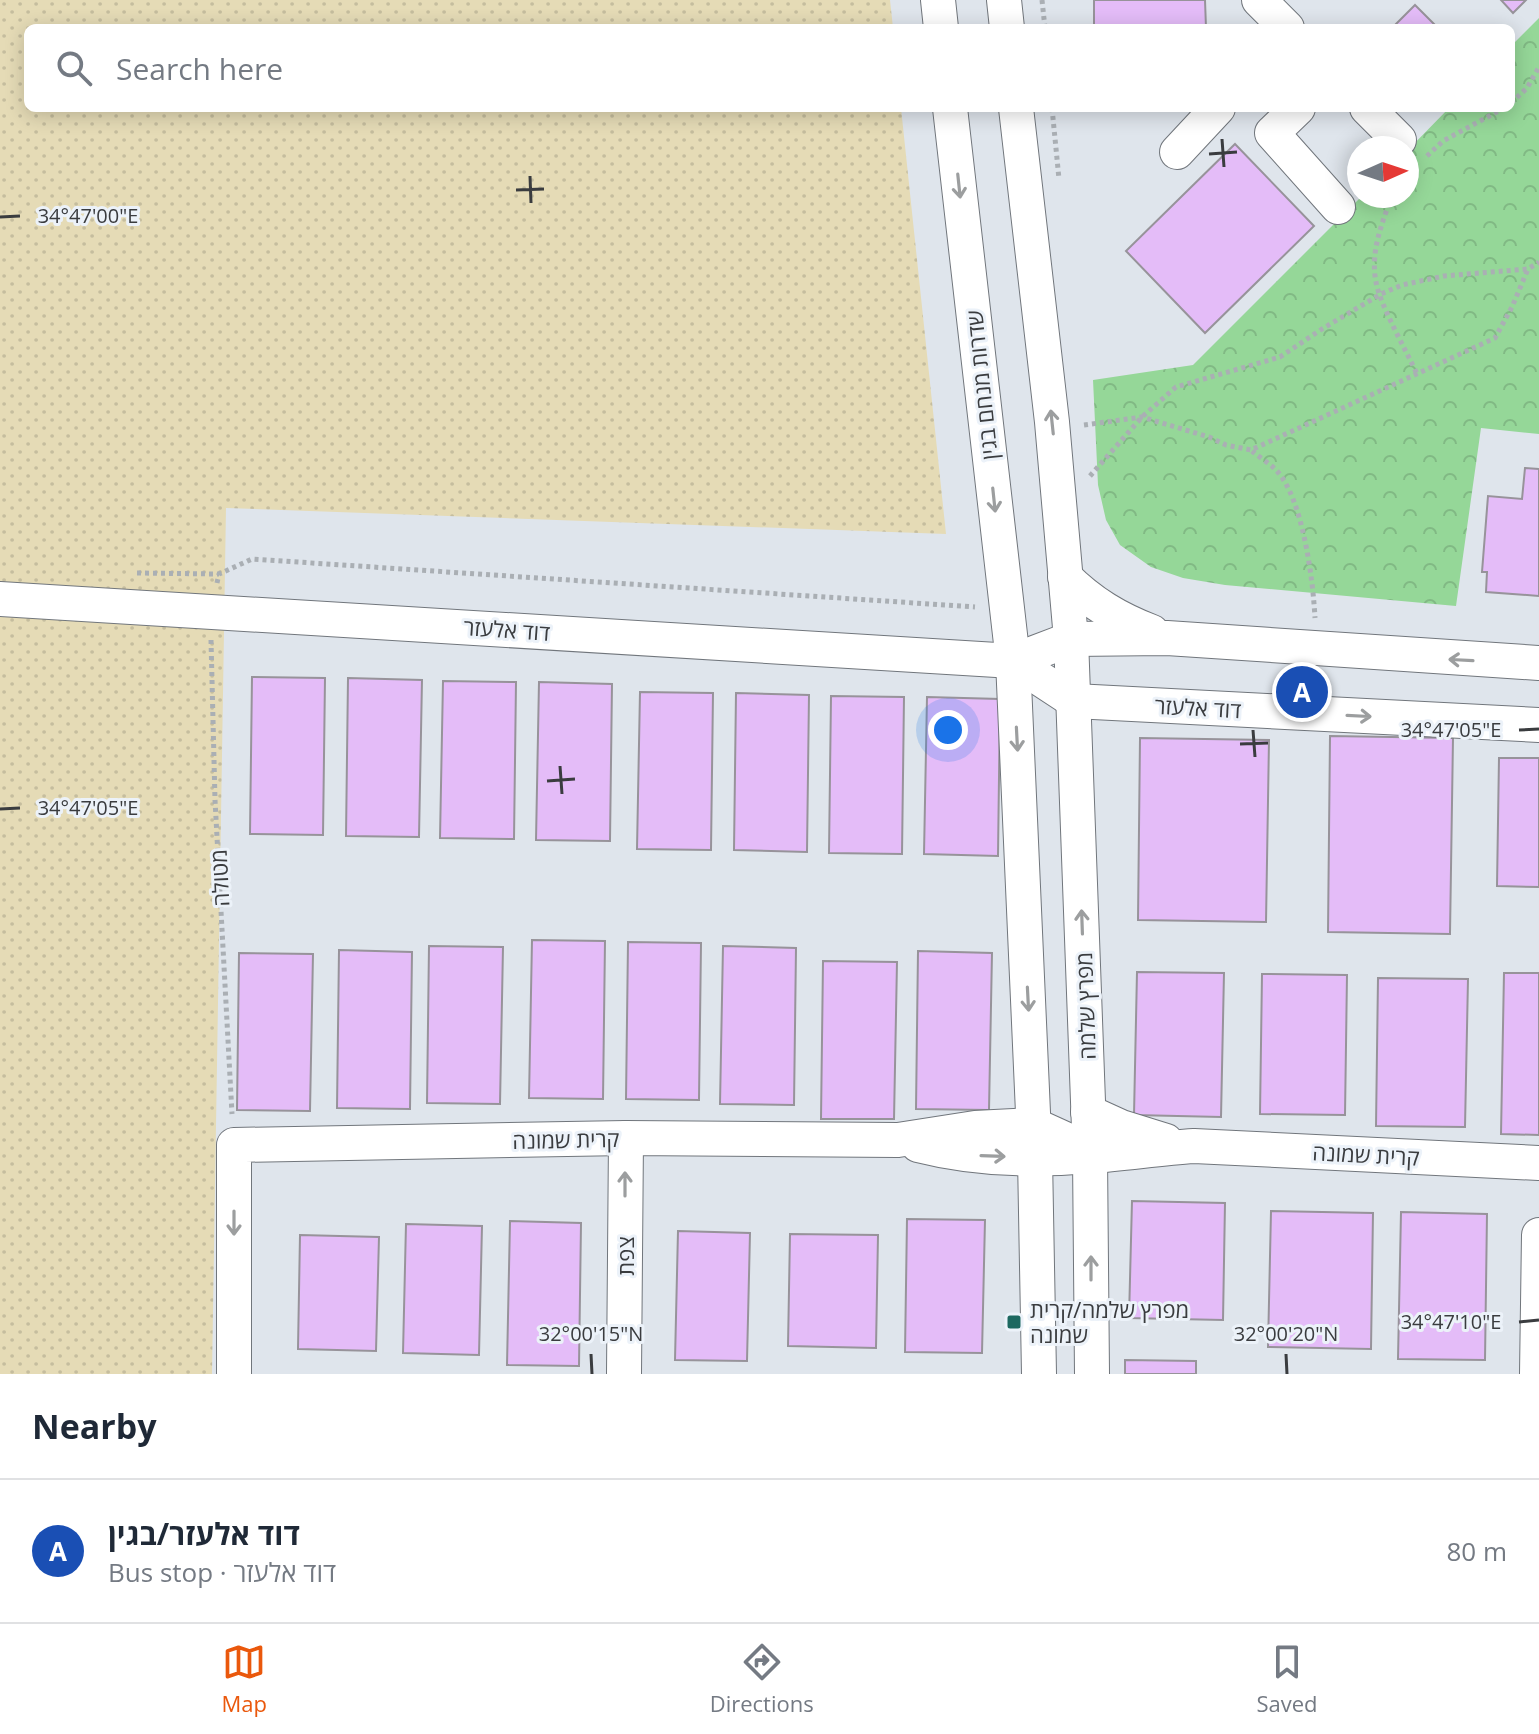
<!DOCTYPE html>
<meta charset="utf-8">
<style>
body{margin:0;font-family:"Open Sans","Noto Sans Hebrew",sans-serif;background:#f6f6f7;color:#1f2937}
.compass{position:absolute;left:1347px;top:136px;width:72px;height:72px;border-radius:50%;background:#fff;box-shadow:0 4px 20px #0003;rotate:87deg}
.you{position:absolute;left:948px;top:730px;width:28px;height:28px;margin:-20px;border:6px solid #fff;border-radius:50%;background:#1a73e8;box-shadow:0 0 0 12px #1a73e833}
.badge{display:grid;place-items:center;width:52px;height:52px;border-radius:50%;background:#ea580c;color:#fff;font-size:26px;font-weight:700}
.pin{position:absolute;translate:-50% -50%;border:4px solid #fff;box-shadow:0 2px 8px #0006}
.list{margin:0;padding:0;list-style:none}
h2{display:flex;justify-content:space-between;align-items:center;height:104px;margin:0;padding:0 32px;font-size:34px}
h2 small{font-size:26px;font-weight:400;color:#747a83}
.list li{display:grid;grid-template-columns:52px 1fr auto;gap:24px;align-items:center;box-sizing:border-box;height:144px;padding:0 32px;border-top:2px solid #e0e1e3}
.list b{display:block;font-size:30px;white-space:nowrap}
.list p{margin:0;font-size:26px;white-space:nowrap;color:#747a83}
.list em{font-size:26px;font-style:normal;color:#747a83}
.icon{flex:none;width:44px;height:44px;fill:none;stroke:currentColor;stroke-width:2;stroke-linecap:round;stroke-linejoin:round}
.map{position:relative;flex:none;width:1539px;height:1374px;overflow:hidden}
.search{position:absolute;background:#fff;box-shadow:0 4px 20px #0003;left:24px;right:24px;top:24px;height:88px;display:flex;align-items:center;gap:20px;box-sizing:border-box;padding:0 28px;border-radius:12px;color:#747a83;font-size:30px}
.sheet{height:248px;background:#fff}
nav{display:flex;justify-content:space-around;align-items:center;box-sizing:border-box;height:112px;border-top:2px solid #e0e1e3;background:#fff;font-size:22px;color:#747a83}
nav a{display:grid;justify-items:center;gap:4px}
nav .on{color:#ea580c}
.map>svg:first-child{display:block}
.forest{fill:url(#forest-crowns)}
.sand{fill:url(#sand-dots)}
.building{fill:#e4bcf8;stroke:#97939a;stroke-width:2}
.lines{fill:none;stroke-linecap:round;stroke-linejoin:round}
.minor-casing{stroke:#71767c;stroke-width:36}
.path{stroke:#aaafb4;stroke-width:5;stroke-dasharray:4 4;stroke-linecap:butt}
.minor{stroke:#fff;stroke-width:34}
.oneway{stroke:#9c9e9f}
.ticks{fill:none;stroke:#3a3c3f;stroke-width:3}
.poi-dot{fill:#1d6860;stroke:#ecf2f9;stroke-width:3}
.labels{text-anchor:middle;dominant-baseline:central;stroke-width:6;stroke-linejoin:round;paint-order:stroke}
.street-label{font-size:22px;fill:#3a3c3f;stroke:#ecf2f9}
.poi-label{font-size:22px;fill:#3a3c3f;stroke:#ecf2f9;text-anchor:start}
.ticks-label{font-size:20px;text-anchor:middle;fill:#3a3c3f;stroke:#ecf2f9;stroke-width:6;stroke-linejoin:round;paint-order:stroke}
</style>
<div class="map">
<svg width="1539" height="1374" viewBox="0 0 1539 1374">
<defs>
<pattern id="forest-crowns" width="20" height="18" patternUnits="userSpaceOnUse" patternTransform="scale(2)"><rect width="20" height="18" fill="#95d798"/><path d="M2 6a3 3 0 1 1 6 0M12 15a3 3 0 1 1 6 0" fill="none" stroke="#81b984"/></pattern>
<pattern id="sand-dots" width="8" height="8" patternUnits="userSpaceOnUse" patternTransform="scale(2)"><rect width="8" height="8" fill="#e5dbb6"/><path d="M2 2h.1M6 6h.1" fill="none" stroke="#c5bd9e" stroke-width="1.8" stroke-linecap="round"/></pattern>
</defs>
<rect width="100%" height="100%" fill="#dfe5ec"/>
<polygon class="forest" points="1539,18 1539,434 1481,428 1456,606 1225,585 1183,578 1151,567 1120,545 1106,520 1098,485 1093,380 1193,365 1362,196 1407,196 1407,151 1449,108 1511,108 1511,46"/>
<polygon class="sand" points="0,0 890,0 893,28 28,28 28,108 901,108 946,534 226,508 212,1374 0,1374"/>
<g class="building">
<polygon points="1094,0 1205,0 1206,28 1094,28"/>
<polygon points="1501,0 1526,0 1513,13"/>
<polygon points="1415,5 1438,28 1392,28"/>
<polygon points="1235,144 1314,226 1205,333 1126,251"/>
<polygon points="1525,468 1539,469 1539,596 1486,592 1487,572 1482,572 1488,496 1522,499"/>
<polygon points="252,677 325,678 323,835 250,834"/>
<polygon points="348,678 422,680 419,837 346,836"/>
<polygon points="443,681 516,682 514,839 440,838"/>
<polygon points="539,682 612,684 610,841 536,840"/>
<polygon points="640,692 713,693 711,850 637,849"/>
<polygon points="736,693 809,695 807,852 734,850"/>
<polygon points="831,696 904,697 902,854 829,853"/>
<polygon points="927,697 1000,699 998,856 924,854"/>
<polygon points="1330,736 1453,738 1450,934 1328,932"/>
<polygon points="1140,738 1269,740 1266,922 1138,920"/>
<polygon points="1499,758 1539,758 1539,887 1497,886"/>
<polygon points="532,940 605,941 603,1099 529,1098"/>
<polygon points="628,942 701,943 699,1100 626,1099"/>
<polygon points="429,946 503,947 500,1104 427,1103"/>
<polygon points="723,946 796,948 794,1105 720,1104"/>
<polygon points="339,950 412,952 410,1109 337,1108"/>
<polygon points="918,951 992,953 989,1110 916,1109"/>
<polygon points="239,953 313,954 310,1111 237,1110"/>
<polygon points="823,961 897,962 894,1119 821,1119"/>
<polygon points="1137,972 1224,973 1221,1117 1134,1115"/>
<polygon points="1504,973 1539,973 1539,1135 1501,1134"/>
<polygon points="1262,974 1347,975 1345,1115 1260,1114"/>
<polygon points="1378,978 1468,979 1465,1127 1376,1126"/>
<polygon points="1132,1201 1225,1203 1223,1320 1129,1318"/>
<polygon points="1271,1211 1373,1213 1371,1349 1268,1347"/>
<polygon points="1401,1212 1487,1214 1485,1360 1398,1359"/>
<polygon points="907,1219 985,1220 982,1353 905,1352"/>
<polygon points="510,1221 581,1223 579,1366 507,1365"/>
<polygon points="406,1224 482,1226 479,1355 403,1353"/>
<polygon points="678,1231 750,1233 747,1361 675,1360"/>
<polygon points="790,1234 878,1235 876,1348 788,1346"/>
<polygon points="300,1235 379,1237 376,1351 298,1349"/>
<polygon points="1125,1360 1196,1361 1196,1374 1125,1374"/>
</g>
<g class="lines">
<g class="minor-casing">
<g id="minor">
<polyline points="938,0 941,28"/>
<polyline points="1004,0 1007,28"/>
<polyline points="1259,0 1287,28"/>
<polyline points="950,108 1013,661 1035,1158 1039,1374"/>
<polyline points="1016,108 1052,422 1071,639 1090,1156 1092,1374"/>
<polyline points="1298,108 1272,133 1338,207"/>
<polyline points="1367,108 1399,140"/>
<polyline points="1177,152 1218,108"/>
<path d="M1065,577C1091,603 1118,619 1152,632"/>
<polyline points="0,599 1013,661 1071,639 1167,638 1539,663"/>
<polyline points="1013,661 1074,701 1539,725"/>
<polyline points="1088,1112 1121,1127 1166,1141"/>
<path d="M918,1145C973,1159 1033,1161 1089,1156C1124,1154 1159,1148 1194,1146L1539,1163"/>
<polyline points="234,1374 234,1145 626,1138 898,1140 975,1128 1034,1125 1067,1140 1090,1156"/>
<polyline points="624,1374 626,1138"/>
<polyline points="1537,1374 1539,1235"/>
</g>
</g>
<g class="path">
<polyline points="1042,0 1045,28"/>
<polyline points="1511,103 1527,88 1539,67"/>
<polyline points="1052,108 1059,179"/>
<polyline points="1427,156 1443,141 1504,108"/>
<path d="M1392,196C1382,223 1370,252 1376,282C1380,305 1406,350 1417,374"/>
<polyline points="1084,425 1142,417 1209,437 1226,445 1251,450 1495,338 1512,307 1528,269"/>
<path d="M1252,451C1259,457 1269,463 1276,470C1303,498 1313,580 1315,618"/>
<polyline points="1090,476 1142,417 1176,387 1280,357 1322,329 1381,294 1402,285 1444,276 1528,269 1539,262"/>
<polyline points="137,573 219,574"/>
<polyline points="217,583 219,574 252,559 975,607"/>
<polyline points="211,640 215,800 232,1114"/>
</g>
<use href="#minor" class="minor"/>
</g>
<defs><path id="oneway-shaft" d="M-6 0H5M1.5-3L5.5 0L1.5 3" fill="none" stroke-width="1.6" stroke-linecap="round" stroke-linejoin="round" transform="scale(2)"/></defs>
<g class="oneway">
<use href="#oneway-shaft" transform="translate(959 186) rotate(84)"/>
<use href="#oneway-shaft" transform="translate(1052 422) rotate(-96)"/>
<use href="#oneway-shaft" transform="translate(994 500) rotate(84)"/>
<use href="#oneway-shaft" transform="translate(1461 660) rotate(-177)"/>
<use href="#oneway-shaft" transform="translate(1359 716) rotate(3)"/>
<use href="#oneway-shaft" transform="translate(1017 739) rotate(87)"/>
<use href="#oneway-shaft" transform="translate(1082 922) rotate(-92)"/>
<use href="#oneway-shaft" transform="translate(1028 999) rotate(87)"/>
<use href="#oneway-shaft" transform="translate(993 1156) rotate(2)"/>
<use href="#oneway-shaft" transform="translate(625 1184) rotate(-90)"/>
<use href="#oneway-shaft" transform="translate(234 1223) rotate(90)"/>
<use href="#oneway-shaft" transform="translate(1091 1268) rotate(-90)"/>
</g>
<path class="ticks" d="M1222,139L1224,167M1209,154L1237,152M530,176L531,203M516,190L544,189M0,217L20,216M1253,730L1255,757M1519,730L1539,729M1240,744L1268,743M560,766L562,794M547,781L575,779M0,809L20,808M1519,1322L1539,1320M591,1354L592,1374M1286,1354L1287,1374"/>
<rect class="poi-dot" x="1006" y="1314" width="16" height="16" rx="4"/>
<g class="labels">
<g class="street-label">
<text transform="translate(981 385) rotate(-96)">שדרות מנחם בגין</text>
<text transform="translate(507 629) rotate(4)">דוד אלעזר</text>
<text transform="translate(1198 707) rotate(3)">דוד אלעזר</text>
<text transform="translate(219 878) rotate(-93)">מטולה</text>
<text transform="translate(1085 1006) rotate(-92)">מפרץ שלמה</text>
<text transform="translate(566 1139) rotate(-1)">קרית שמונה</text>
<text transform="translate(1366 1154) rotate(3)">קרית שמונה</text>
<text transform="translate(625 1256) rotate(-90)">צפת</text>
</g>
<g class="poi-label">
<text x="1030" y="1309">מפרץ שלמה/קרית<tspan x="1030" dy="25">שמונה</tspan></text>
</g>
</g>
<g class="ticks-label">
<text x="88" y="223">34°47'00"E</text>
<text x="1451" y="737">34°47'05"E</text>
<text x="88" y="815">34°47'05"E</text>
<text x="1451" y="1329">34°47'10"E</text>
<text x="591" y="1341">32°00'15"N</text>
<text x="1286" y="1341">32°00'20"N</text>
</g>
</svg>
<svg class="compass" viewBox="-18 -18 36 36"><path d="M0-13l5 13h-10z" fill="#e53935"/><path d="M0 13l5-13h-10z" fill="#747a83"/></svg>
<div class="you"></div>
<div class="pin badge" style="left:1302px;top:692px;background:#1a4fb4">A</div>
<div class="search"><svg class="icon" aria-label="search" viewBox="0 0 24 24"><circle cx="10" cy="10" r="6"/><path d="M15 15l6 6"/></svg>Search here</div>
</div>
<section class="sheet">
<h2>Nearby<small></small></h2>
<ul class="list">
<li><span class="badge" style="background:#1a4fb4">A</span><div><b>דוד אלעזר/בגין</b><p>Bus stop · דוד אלעזר</p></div><em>80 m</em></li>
</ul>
</section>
<nav>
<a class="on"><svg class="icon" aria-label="map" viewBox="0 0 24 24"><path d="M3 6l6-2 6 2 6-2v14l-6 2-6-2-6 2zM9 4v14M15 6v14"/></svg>Map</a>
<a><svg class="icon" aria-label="directions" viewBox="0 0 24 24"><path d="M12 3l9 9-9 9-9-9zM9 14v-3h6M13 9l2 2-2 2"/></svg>Directions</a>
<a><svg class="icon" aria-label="saved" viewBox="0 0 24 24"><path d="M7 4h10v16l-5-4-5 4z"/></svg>Saved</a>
</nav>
